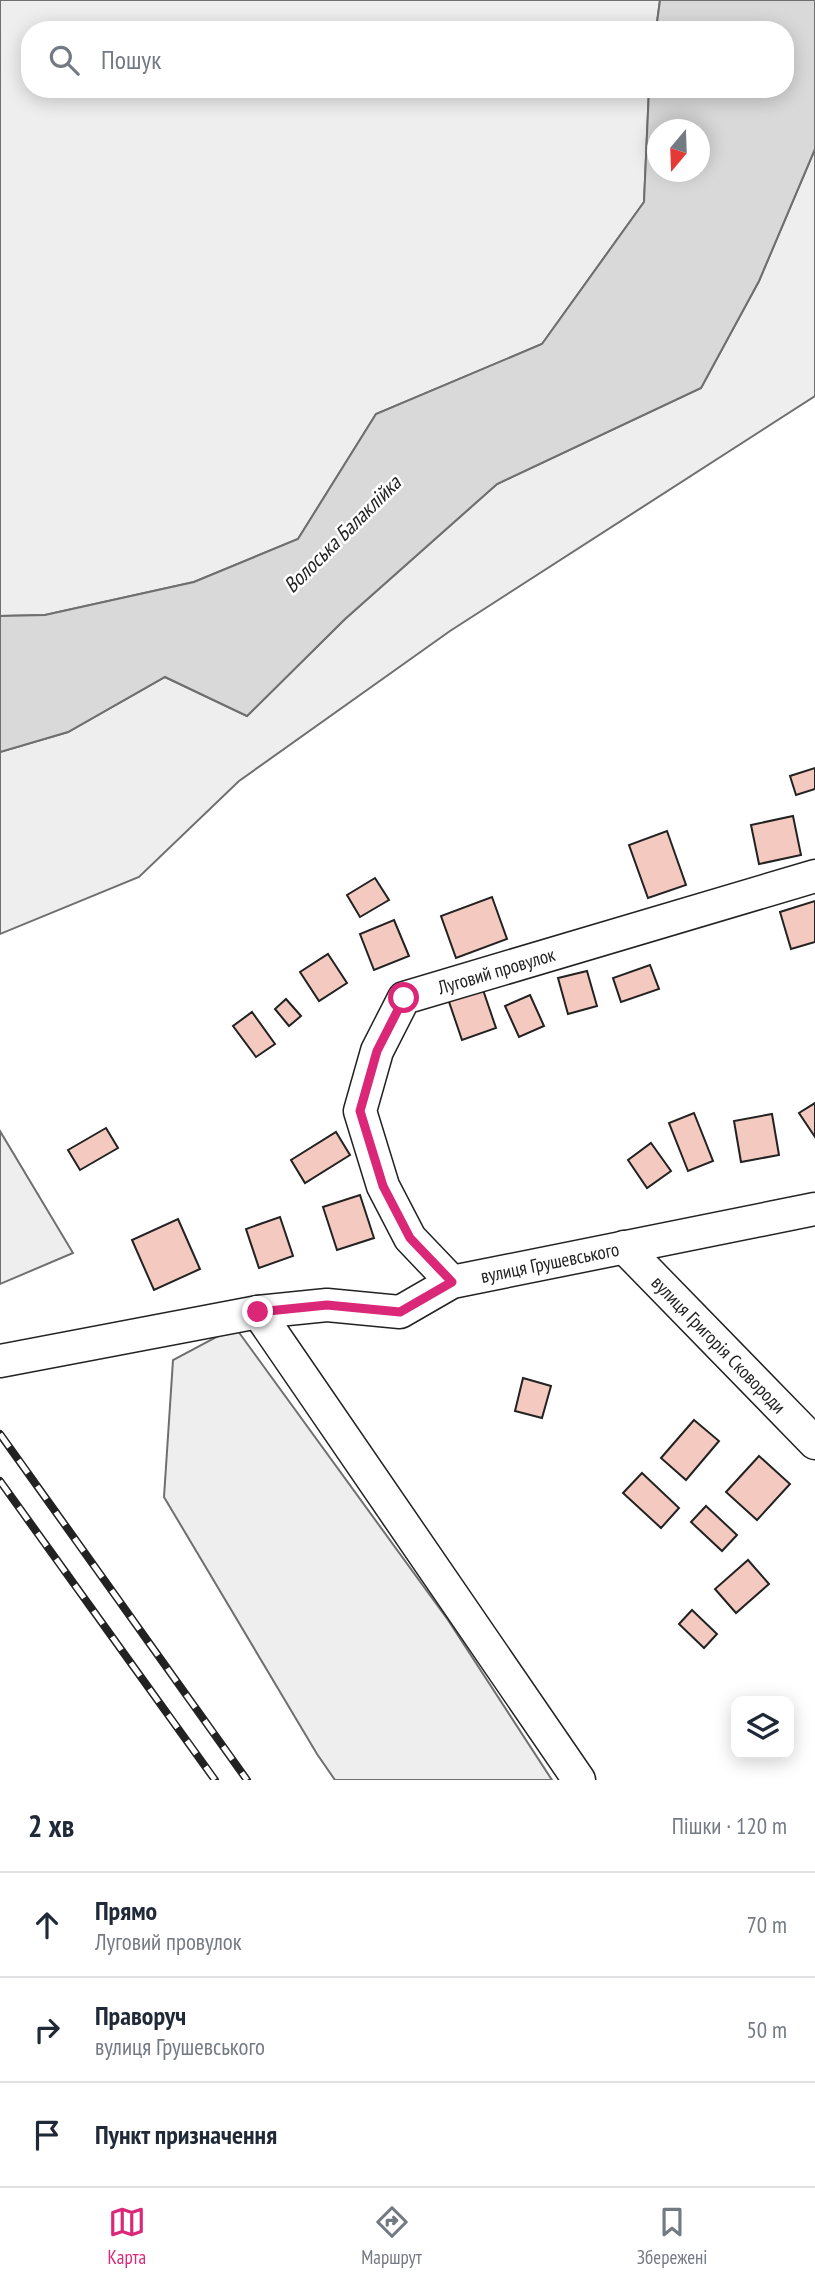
<!DOCTYPE html>
<html lang="uk">
<meta charset="utf-8">
<style>
body{margin:0;font-family:"PT Sans Narrow",sans-serif;background:#f2f2f3;color:#1f2937}
.controls{position:absolute;right:21px;bottom:21px;display:grid;overflow:hidden;border-radius:14px;box-shadow:0 4px 18px #0003}
.controls button{width:63px;height:63px;display:grid;place-items:center;padding:0;border:0;border-bottom:2px solid #e0e1e3;background:#fff;color:#1f2937;font:35px sans-serif}
.compass{position:absolute;left:647px;top:119px;width:63px;height:63px;border-radius:50%;background:#fff;box-shadow:0 4px 18px #0003;rotate:199deg}
.stop{position:absolute;width:21px;height:21px;margin:-16px;border:5px solid #db2777;border-radius:50%;background:#fff}
.stop.end{background:#db2777;border-color:#fff;box-shadow:0 2px 7px #0008}
.list{margin:0;padding:0;list-style:none}
h2{display:flex;justify-content:space-between;align-items:center;height:91px;margin:0;padding:0 28px;font-size:30px}
h2 small{font-size:23px;font-weight:400;color:#747a83}
.list li{display:grid;grid-template-columns:46px 1fr auto;gap:21px;align-items:center;box-sizing:border-box;height:105px;padding:0 28px;border-top:2px solid #e0e1e3}
.list b{display:block;font-size:26px;white-space:nowrap}
.list p{margin:0;font-size:23px;white-space:nowrap;color:#747a83}
.list em{font-size:23px;font-style:normal;color:#747a83}
.icon{flex:none;width:38px;height:38px;fill:none;stroke:currentColor;stroke-width:2;stroke-linecap:round;stroke-linejoin:round}
.map{position:relative;flex:none;width:815px;height:1780px;overflow:hidden}
.search{position:absolute;background:#fff;box-shadow:0 4px 18px #0003;left:21px;right:21px;top:21px;height:77px;display:flex;align-items:center;gap:18px;box-sizing:border-box;padding:0 24px;border-radius:28px;color:#747a83;font-size:26px}
.sheet{height:406px;background:#fff}
nav{display:flex;justify-content:space-around;align-items:center;box-sizing:border-box;height:98px;border-top:2px solid #e0e1e3;background:#fff;font-size:19px;color:#747a83}
nav a{display:grid;justify-items:center;gap:4px}
nav .on{color:#db2777}
.map>svg:first-child{display:block}
.green{fill:#eee;stroke:#6f6f6f;stroke-width:2}
.water{fill:#d9d9d9;stroke:#6f6f6f;stroke-width:2;fill-rule:evenodd}
.building{fill:#f3c9c0;stroke:#222;stroke-width:2}
.lines{fill:none;stroke-linecap:round;stroke-linejoin:round}
.minor-casing{stroke:#222;stroke-width:35}
.minor{stroke:#fff;stroke-width:32}
.rail-casing{stroke:#222;stroke-width:8}
.rail{stroke:#fff;stroke-width:5;stroke-dasharray:16;stroke-linecap:butt}
.route{stroke:#db2777;stroke-width:9}
.labels{text-anchor:middle;dominant-baseline:central;stroke-width:5;stroke-linejoin:round;paint-order:stroke}
.street-label{font-size:19px;fill:#222;stroke:#fff}
.water-label{font-size:21px;font-style:italic;fill:#222;stroke:#fff}
</style>
<div class="map">
<svg width="815" height="1780" viewBox="0 0 815 1780">
<rect width="100%" height="100%" fill="#fff"/>
<g class="green">
<polygon points="0,0 660,0 656,30 30,30 30,89 649,89 644,202 542,344 376,414 298,539 194,582 45,615 0,616"/>
<polygon points="815,149 815,396 450,631 239,781 139,877 0,934 0,752 68,732 165,677 247,716 345,619 497,484 701,388 759,281"/>
<polygon points="0,1131 73,1253 0,1284"/>
<polygon points="235,1327 448,1620 552,1780 335,1780 317,1754 164,1497 173,1360"/>
</g>
<path class="water" d="M660,0H815V149L759,281L701,388L497,484L345,619L247,716L165,677L68,732L0,752V616L45,615L194,582L298,539L376,414L542,344L644,202L649,89H785V30H656ZM658,130H700V172H658Z"/>
<g class="building">
<polygon points="815,768 815,789 796,795 790,776"/>
<polygon points="793,816 801,855 759,864 751,825"/>
<polygon points="667,831 686,885 648,898 629,845"/>
<polygon points="375,878 389,900 360,917 347,895"/>
<polygon points="492,897 507,939 456,958 441,916"/>
<polygon points="815,901 815,942 791,949 780,912"/>
<polygon points="394,920 409,956 374,970 360,934"/>
<polygon points="328,954 347,983 319,1001 300,972"/>
<polygon points="650,965 659,989 621,1002 613,978"/>
<polygon points="587,971 597,1006 568,1014 558,978"/>
<polygon points="480,981 496,1028 462,1040 446,993"/>
<polygon points="530,995 544,1026 519,1037 505,1006"/>
<polygon points="286,999 301,1016 289,1026 275,1009"/>
<polygon points="252,1012 275,1044 256,1057 233,1026"/>
<polygon points="815,1103 815,1137 799,1113"/>
<polygon points="694,1113 713,1161 688,1171 669,1123"/>
<polygon points="772,1114 779,1155 741,1162 734,1121"/>
<polygon points="106,1128 118,1148 80,1170 68,1150"/>
<polygon points="336,1132 350,1155 305,1183 291,1160"/>
<polygon points="651,1143 671,1171 647,1188 628,1160"/>
<polygon points="360,1195 374,1238 337,1250 323,1207"/>
<polygon points="280,1217 293,1256 259,1268 246,1229"/>
<polygon points="178,1219 200,1269 154,1290 132,1240"/>
<polygon points="523,1378 551,1386 542,1418 515,1411"/>
<polygon points="694,1420 719,1441 686,1480 661,1458"/>
<polygon points="759,1456 790,1484 757,1520 726,1492"/>
<polygon points="642,1473 679,1508 661,1528 623,1493"/>
<polygon points="706,1506 737,1535 722,1551 691,1522"/>
<polygon points="748,1560 769,1584 736,1613 715,1589"/>
<polygon points="692,1610 717,1634 704,1648 679,1624"/>
</g>
<g class="lines">
<g class="minor-casing">
<g id="minor">
<path id="s1" d="M624,1247L815,1443"/>
<path id="s2" d="M452,1282L410,1238L383,1186L360,1111L377,1051L404,998L815,876"/>
<polyline points="258,1312 579,1780"/>
<path id="s3" d="M0,1361L258,1312L327,1305L400,1312L452,1282L815,1209"/>
</g>
</g>
<use href="#minor" class="minor"/>
<g class="rail-casing">
<g id="rail">
<polyline points="0,1434 247,1780"/>
<polyline points="0,1481 215,1780"/>
</g>
</g>
<use href="#rail" class="rail"/>
</g>
<g class="lines">
<polyline class="route" points="258,1312 327,1305 400,1312 452,1282 410,1238 383,1186 360,1111 377,1051 404,998"/>
</g>
<g class="labels">
<g class="street-label">
<text stroke="none"><textPath href="#s2" startOffset="416">Луговий провулок</textPath></text>
<text stroke="none"><textPath href="#s3" startOffset="565">вулиця Грушевського</textPath></text>
<text stroke="none"><textPath href="#s1" startOffset="136">вулиця Григорія Сковороди</textPath></text>
</g>
<g class="water-label">
<text transform="translate(342 534) rotate(-45)">Волоська Балаклійка</text>
</g>
</g>
</svg>
<div class="controls">
<button><svg class="icon" aria-label="layers" viewBox="0 0 24 24"><path d="M12 4l9 5-9 5-9-5zM3 14l9 5 9-5"/></svg></button>
</div>
<svg class="compass" viewBox="-18 -18 36 36"><path d="M0-13l5 13h-10z" fill="#e53935"/><path d="M0 13l5-13h-10z" fill="#747a83"/></svg>
<div class="stop" style="left:404px;top:998px"></div>
<div class="stop end" style="left:258px;top:1312px"></div>
<div class="search"><svg class="icon" aria-label="search" viewBox="0 0 24 24"><circle cx="10" cy="10" r="6"/><path d="M15 15l6 6"/></svg>Пошук</div>
</div>
<section class="sheet">
<h2>2 хв<small>Пішки · 120 m</small></h2>
<ul class="list">
<li><svg class="icon" aria-label="ahead" viewBox="0 0 24 24"><path d="M12 20V5M6 11l6-6 6 6"/></svg><div><b>Прямо</b><p>Луговий провулок</p></div><em>70 m</em></li>
<li><svg class="icon" aria-label="right" viewBox="0 0 24 24"><path d="M7 20v-9h11M14 6l5 5-5 5"/></svg><div><b>Праворуч</b><p>вулиця Грушевського</p></div><em>50 m</em></li>
<li><svg class="icon" aria-label="arrive" viewBox="0 0 24 24"><path d="M6 21V4h12l-3 4 3 4H6"/></svg><div><b>Пункт призначення</b></div></li>
</ul>
</section>
<nav>
<a class="on"><svg class="icon" aria-label="map" viewBox="0 0 24 24"><path d="M3 6l6-2 6 2 6-2v14l-6 2-6-2-6 2zM9 4v14M15 6v14"/></svg>Карта</a>
<a><svg class="icon" aria-label="directions" viewBox="0 0 24 24"><path d="M12 3l9 9-9 9-9-9zM9 14v-3h6M13 9l2 2-2 2"/></svg>Маршрут</a>
<a><svg class="icon" aria-label="saved" viewBox="0 0 24 24"><path d="M7 4h10v16l-5-4-5 4z"/></svg>Збережені</a>
</nav>
